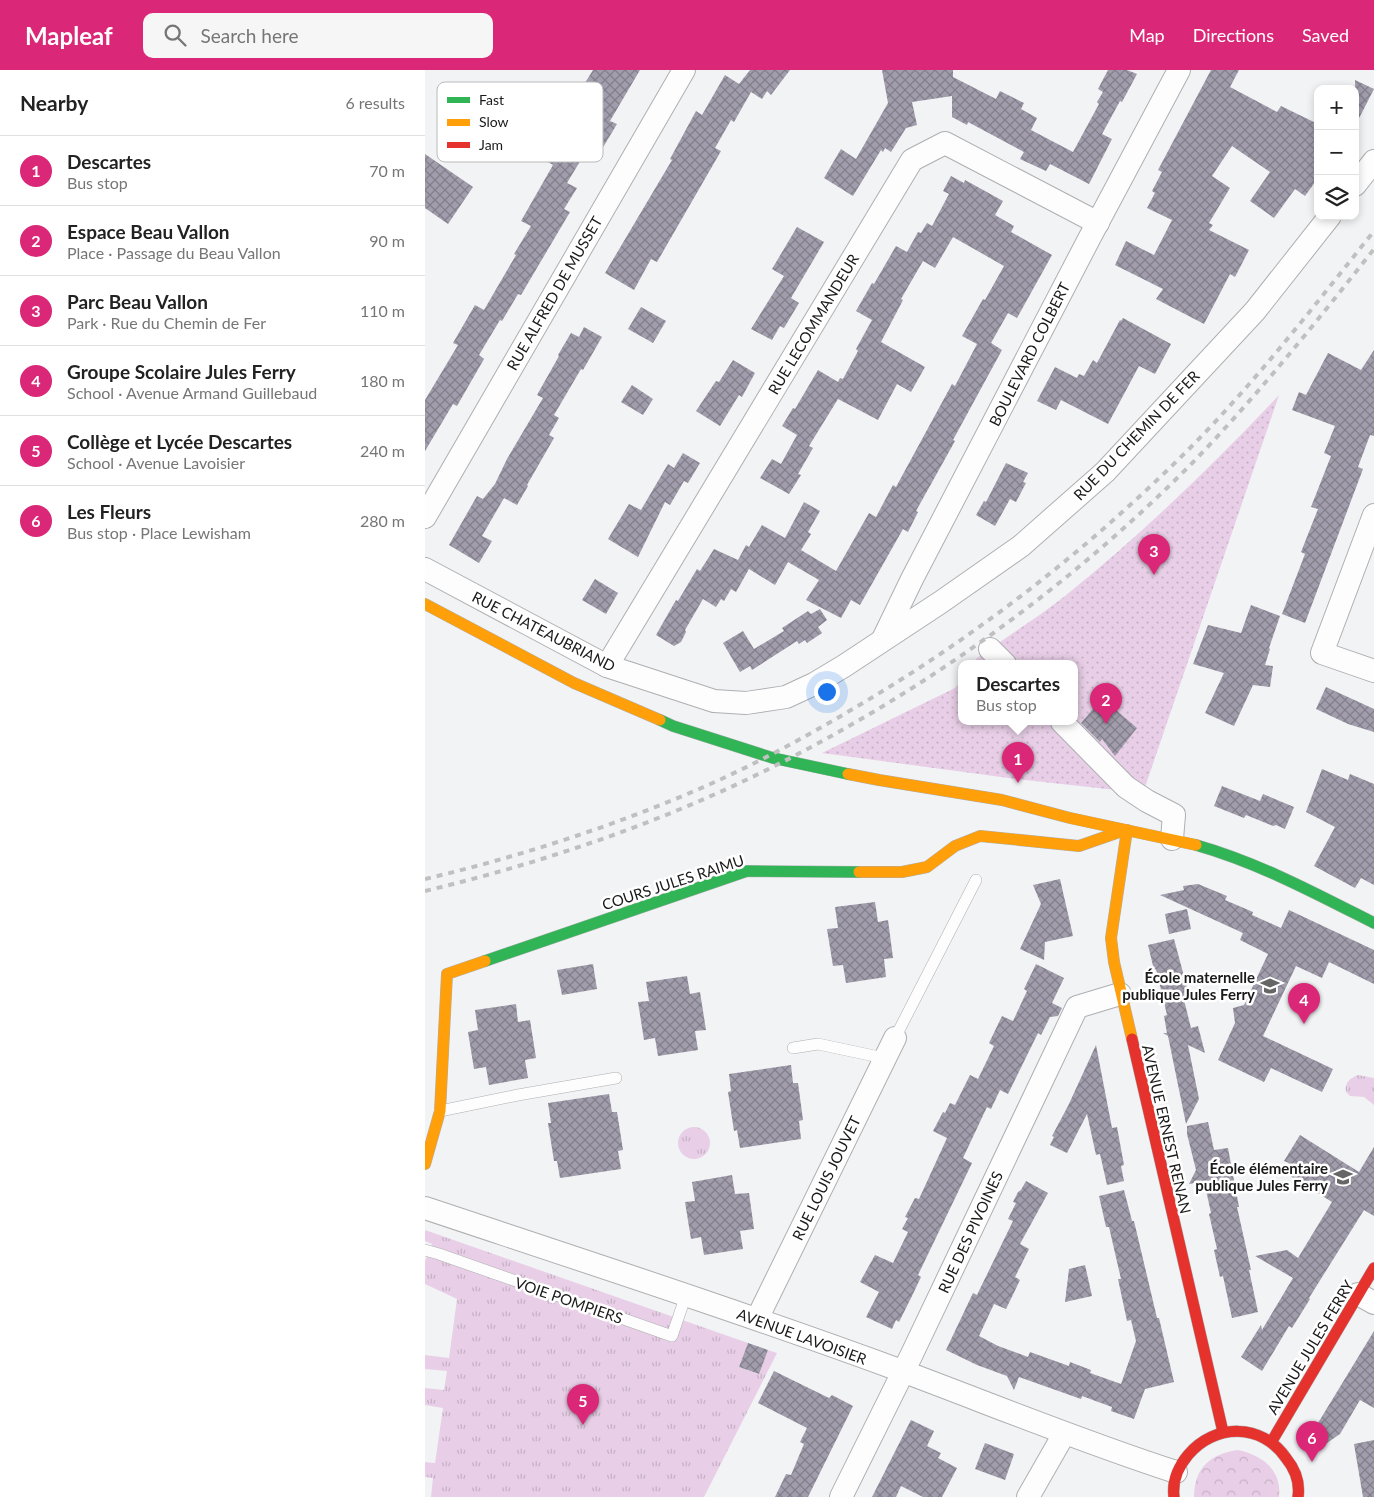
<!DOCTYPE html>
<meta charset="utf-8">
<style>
body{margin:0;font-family:Lato,sans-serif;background:#f6f6f6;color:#222}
.controls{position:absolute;right:15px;top:15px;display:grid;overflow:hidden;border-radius:10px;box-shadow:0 2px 8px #0003}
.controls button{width:45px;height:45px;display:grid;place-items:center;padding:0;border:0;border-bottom:1px solid #e0e0e0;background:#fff;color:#222;font:25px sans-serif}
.you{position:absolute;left:401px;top:621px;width:18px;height:18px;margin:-12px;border:4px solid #fff;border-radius:50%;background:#1a73e8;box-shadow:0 0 0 8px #1a73e833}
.badge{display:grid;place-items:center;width:32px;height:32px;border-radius:50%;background:#db2777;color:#fff;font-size:16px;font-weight:700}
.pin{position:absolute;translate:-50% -41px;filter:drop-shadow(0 1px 2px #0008)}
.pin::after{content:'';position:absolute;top:26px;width:18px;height:15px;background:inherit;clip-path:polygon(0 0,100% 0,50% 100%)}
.popup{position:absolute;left:533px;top:590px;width:120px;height:65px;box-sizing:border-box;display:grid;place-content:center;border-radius:10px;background:#fff;filter:drop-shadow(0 1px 4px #0005);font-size:16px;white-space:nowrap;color:#767676}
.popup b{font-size:19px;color:#222}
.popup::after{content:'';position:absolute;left:50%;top:100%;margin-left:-10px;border:10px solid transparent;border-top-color:#fff}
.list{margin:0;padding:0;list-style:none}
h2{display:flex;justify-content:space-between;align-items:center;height:65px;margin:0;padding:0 20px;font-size:21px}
h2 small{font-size:16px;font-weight:400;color:#767676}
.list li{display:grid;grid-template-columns:32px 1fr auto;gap:15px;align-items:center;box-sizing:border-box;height:70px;padding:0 20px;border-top:1px solid #e0e0e0}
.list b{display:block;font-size:19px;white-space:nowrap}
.list p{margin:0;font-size:16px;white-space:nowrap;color:#767676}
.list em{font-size:16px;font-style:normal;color:#767676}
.icon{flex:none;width:28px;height:28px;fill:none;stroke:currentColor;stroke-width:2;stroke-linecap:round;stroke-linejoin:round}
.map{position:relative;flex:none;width:949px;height:1427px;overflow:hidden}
header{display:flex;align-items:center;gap:30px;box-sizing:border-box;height:70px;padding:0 25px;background:#db2777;color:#fff}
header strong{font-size:24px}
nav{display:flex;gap:28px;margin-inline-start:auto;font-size:18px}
.search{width:350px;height:45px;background:#f6f6f6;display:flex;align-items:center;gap:12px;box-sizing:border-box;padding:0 18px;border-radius:10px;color:#767676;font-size:19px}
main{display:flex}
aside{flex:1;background:#fff}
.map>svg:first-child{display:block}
.grass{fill:url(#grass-tufts)}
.forest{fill:url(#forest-crowns)}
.park{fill:url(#park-dots)}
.building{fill:url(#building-cross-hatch)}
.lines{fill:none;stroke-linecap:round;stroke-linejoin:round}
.lane-casing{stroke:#aeafb1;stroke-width:12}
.street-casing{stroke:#aeafb1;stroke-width:24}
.fast-casing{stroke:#aeafb1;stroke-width:12}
.slow-casing{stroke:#aeafb1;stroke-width:12}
.jam-casing{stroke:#aeafb1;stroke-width:12}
.lane{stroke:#fdfdfe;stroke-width:11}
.street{stroke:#fdfdfe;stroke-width:22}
.fast{stroke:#30b455;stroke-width:11}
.slow{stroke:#ff9f0a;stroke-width:11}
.jam{stroke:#e5322d;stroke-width:11}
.rail{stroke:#c0c0c1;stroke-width:4;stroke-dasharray:6 6;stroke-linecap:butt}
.labels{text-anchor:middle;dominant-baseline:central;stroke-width:5;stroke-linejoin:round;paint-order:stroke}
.street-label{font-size:15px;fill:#1a1a1b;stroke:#fff}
.poi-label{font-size:15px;font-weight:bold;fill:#1a1a1b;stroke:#fff;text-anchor:end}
.key{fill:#fff;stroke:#bababb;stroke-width:1}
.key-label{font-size:14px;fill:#1a1a1b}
</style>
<header>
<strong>Mapleaf</strong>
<div class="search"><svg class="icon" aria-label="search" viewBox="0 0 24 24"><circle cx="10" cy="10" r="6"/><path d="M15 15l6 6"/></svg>Search here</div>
<nav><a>Map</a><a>Directions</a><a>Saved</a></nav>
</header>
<main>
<aside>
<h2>Nearby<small>6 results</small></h2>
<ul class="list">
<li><span class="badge">1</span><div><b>Descartes</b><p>Bus stop</p></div><em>70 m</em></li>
<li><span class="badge">2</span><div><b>Espace Beau Vallon</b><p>Place · Passage du Beau Vallon</p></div><em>90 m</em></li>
<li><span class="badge">3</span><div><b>Parc Beau Vallon</b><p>Park · Rue du Chemin de Fer</p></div><em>110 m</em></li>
<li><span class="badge">4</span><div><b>Groupe Scolaire Jules Ferry</b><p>School · Avenue Armand Guillebaud</p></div><em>180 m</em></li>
<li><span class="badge">5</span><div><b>Collège et Lycée Descartes</b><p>School · Avenue Lavoisier</p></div><em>240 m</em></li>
<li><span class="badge">6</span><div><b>Les Fleurs</b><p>Bus stop · Place Lewisham</p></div><em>280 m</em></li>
</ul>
</aside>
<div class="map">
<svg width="949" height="1427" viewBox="0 0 949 1427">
<defs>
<pattern id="grass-tufts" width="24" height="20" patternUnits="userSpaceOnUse" patternTransform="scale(1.25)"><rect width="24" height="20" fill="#e8cfe7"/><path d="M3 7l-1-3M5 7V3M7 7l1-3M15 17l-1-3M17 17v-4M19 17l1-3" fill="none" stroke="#c6b1c6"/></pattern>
<pattern id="forest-crowns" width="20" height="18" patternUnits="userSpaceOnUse" patternTransform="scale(1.25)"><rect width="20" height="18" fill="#e8cfe7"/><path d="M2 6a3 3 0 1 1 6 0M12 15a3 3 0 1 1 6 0" fill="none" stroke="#c6b1c6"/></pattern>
<pattern id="park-dots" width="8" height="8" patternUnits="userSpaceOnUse" patternTransform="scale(1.25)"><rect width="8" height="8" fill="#e8cfe7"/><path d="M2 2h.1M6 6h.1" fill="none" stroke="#c6b1c6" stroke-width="1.8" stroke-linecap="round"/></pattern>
<pattern id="building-cross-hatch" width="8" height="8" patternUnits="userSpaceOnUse" patternTransform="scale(1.25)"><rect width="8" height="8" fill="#a19dac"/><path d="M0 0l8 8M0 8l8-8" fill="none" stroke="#827f8b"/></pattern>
</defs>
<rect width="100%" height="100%" fill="#f2f3f5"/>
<g class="grass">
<path d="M933,1005L949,1008V1035L939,1027L925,1026L921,1022C919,1013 925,1008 933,1005Z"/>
<circle cx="269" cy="1073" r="16"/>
<polygon points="0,1160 323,1273 314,1297 333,1304 343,1280 352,1283 279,1427 6,1427 8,1408 0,1407 0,1392 10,1393 18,1338 0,1335 0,1318 19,1320 22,1301 0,1299 0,1285 24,1288 32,1229 0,1214 0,1191 7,1174 0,1171"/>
</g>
<path class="forest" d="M813,1380C837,1385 857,1400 854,1427H769C769,1398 785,1384 813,1380Z"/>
<path class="park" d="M854,325L718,723L591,709L397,683L530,618L537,609V652H649V594H548L552,588C581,567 612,548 640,526C716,465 787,396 854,325Z"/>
<g class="building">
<polygon points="168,0 215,0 185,51 192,54 177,79 166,73 142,113 152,118 139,139 145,142 96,225 93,224 77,251 75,250 54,285 59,289 32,336 28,334 0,381 0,330 33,275 28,273 50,235 59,240 91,185 89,184 106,156 96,151 128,95 113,86 127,62 147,73 172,31 155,21"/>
<polygon points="325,0 365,0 346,25 342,21 337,29 326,22 309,52 306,50 290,78 296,81 232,192 226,189 209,220 180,203 247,90 245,89 271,41 277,45 300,5 314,14"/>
<polygon points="457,0 528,0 528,7 571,29 575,21 599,33 596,39 612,48 606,60 648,82 674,34 672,32 678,22 673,19 683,0 702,0 712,4 697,32 695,31 677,64 687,69 664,114 625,94 621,101 595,89 599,82 543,52 542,55 527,47 527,26 487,32 492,55 481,58 466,82 460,78 458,82 456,80 428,126 399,108 416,79 431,89 463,33"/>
<polygon points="786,0 814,0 805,17 852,42 856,36 893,54 893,108 880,126 870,119 849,148 825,131 845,102 807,76 787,106 805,118 784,153 788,155 784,160 824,180 810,207 805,204 779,254 731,229 738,219 690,195 701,171 729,185 747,150 722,138 730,123 727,121 737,102 733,100"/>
<polygon points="930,10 949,19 930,56"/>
<polygon points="0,84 48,117 23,154 0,138"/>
<polygon points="526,106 539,113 540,110 578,131 570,145 589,156 586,162 627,185 592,248 583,243 566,273 577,280 528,370 530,371 491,441 493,442 483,462 478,459 435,535 426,530 416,548 381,530 394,510 363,492 350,515 324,499 311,522 306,519 299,531 296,529 291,537 278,529 260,560 261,562 256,572 249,576 231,565 251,530 253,531 272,499 275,501 289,479 313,490 321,475 324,477 337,455 360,468 379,432 395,441 383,462 386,464 376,480 411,501 444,443 451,447 468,415 471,417 527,314 530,316 552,274 537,266 558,229 560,230 579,196 528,167 510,198 498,191 476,229 478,230 456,272 500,297 486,322 472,314 453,350 413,329 384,376 388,378 373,404 376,405 364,424 335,408 347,389 356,394 372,365 357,356 368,338 370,339 393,300 413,312 415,308 418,309 433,281 431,279 447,250 431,241 447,213 449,214 471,176 482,182 493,162 496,163 502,153 507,156 524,124 518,121"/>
<polygon points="372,157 399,172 366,228 374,233 359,258 355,256 347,270 326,259 359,206 347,199"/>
<polygon points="216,237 241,251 228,273 203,259"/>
<polygon points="698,248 746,274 730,304 714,296 683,354 636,330 631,340 612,331 630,297 652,308 654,304 659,306 668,290 672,293 695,250 696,251"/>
<polygon points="159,257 177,267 158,300 156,299 129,345 134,348 124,365 129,368 102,415 103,416 92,435 79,428 57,466 67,471 54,493 24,475 52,426 58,429 70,414 82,389 118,328 112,325 134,286 133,285 146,263 154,267"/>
<polygon points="949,280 949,366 945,365 933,397 938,399 880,553 857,544 880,484 876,482 893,439 886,437 906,386 899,383 910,356 867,340 874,322 881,325 903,283 936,300"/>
<polygon points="308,290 330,303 317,327 314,325 295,356 271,341 291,311 294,312"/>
<polygon points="207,315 228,329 218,345 196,332"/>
<polygon points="258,383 275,393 263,413 259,411 245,435 240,432 213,487 183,469 204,434 216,440 243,394 249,398"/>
<polygon points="581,393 603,403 598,412 601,413 591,432 585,429 570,456 551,445 559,431 561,432"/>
<polygon points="170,509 193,523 181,544 157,530"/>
<polygon points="826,535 855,546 844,578 845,579 840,595 848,596 845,617 828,615 809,656 780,643 799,603 768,594 783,555 816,563"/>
<polygon points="395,539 402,550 393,557 397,563 382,573 380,570 374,574 372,571 327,600 325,596 315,602 298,573 318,561 329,579 359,561 357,558 383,541 386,544"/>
<polygon points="901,617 949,639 949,662 923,654 891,639"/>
<polygon points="677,628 712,658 690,686 677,669 675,672 656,653"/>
<polygon points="897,699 923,710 925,704 949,714 949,815 936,808 930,818 889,796 910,757 881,742"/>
<polygon points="797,716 835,731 838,724 869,737 860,759 851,755 848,756 821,745 819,748 789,736"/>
<polygon points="635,809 648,866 620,872 619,890 595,879 616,834 608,815"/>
<polygon points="773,814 802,826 800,830 828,842 827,845 856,858 864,840 949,880 949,914 904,892 897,908 871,896 838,966 908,999 897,1022 846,998 839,1012 793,990 810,953 808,938 819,935 843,884 815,870 818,863 735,825 759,820 758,816"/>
<polygon points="450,832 453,852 463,850 468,888 459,889 461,907 421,913 418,895 408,896 402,859 413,858 410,837"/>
<polygon points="762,839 766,859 744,864 740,844"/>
<polygon points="749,869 764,925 758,926 766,958 773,956 780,983 763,975 774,1029 761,1054 743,966 738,963 742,963 739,946 742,945 731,899 729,900 723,875"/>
<polygon points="168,894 172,919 137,925 132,900"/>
<polygon points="611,894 639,908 627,933 637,938 633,946 625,947 616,965 613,963 583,1024 575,1020 566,1039 562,1037 538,1088 547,1093 493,1205 496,1207 486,1228 474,1252 471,1250 467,1259 441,1247 454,1222 435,1212 450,1185 468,1193 483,1162 477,1159 483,1148 480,1147 490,1128 494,1129 522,1068 508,1061 518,1042 520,1043 525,1033 530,1035 545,1005 553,1009 569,976 564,973 577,946 588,951 602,921 599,919"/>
<polygon points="262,906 265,924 275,922 281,960 270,961 273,980 233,986 230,968 219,970 213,932 224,931 221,912"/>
<polygon points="91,934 93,952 105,950 111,988 100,990 103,1008 64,1015 61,997 49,999 43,962 53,960 50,940"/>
<polygon points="671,975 687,1058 692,1057 699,1095 696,1096 699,1111 682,1115 675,1084 671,1085 662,1044 642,1083 625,1075 629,1067 627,1066 643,1036"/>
<polygon points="366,995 368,1013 373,1013 378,1050 374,1051 376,1069 315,1078 312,1060 309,1061 303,1022 306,1021 304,1004"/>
<polygon points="184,1024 187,1042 192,1042 198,1080 193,1081 196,1099 135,1108 132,1091 129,1091 123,1053 126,1053 123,1033"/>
<polygon points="783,1052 789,1080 803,1078 814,1137 812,1137 826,1200 824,1200 833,1242 807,1248 798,1206 795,1207 789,1180 792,1179 784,1144 786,1143 779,1111 764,1114 771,1100 762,1064 762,1056"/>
<polygon points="875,1065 934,1102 949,1077 949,1146 939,1140 884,1228 885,1229 867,1258 864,1256 837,1301 816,1287 836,1255 837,1260 868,1208 830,1186 862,1180 873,1188 907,1132 862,1104 864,1093 859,1091"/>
<polygon points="307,1105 310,1124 324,1123 329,1159 315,1161 318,1179 279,1185 276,1167 266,1169 260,1132 270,1131 267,1112"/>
<polygon points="601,1111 623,1123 595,1174 604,1179 590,1207 595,1210 581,1239 569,1234 554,1266 573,1276 603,1287 605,1282 644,1296 645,1292 666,1300 665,1303 696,1314 711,1271 706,1250 702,1251 693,1209 696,1209 684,1157 681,1157 674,1126 699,1120 707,1151 709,1151 732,1248 734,1248 749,1312 720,1319 709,1349 686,1341 687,1337 657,1326 656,1329 594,1307 589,1320 582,1306 552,1295 521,1280 548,1223 552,1225 588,1151 583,1149 591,1133 588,1132 593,1122 596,1120"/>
<polygon points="660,1195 667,1226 640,1232 644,1199"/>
<polygon points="949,1261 949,1338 935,1330 915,1364 902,1373 893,1359 893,1353"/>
<polygon points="323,1273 343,1280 334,1304 314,1297"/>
<polygon points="349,1301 404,1328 407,1325 428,1336 383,1427 350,1427 361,1404 366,1405 379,1374 375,1372 382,1358 333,1333"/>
<polygon points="486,1350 509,1361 502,1376 516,1383 513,1388 532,1398 517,1427 498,1427 476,1416 471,1427 447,1427"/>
<polygon points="949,1370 949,1427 938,1427 929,1374"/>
<polygon points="560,1373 589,1384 580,1410 550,1399"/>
</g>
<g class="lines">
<g class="lane-casing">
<g id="lane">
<polyline points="470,968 551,810"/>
<polyline points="368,978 393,974 459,988"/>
<polyline points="15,1041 93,1025 191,1008"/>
<polyline points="0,1180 14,1184 247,1266 261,1225"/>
</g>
</g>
<g class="street-casing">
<g id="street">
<polyline points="930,115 949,91"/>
<polyline points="949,445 897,583 949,601"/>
<polyline points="0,447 259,0"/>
<polyline points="0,499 182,596 289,631 321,633 361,627 389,614 419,596 516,532 596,476 680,402 830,241 905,146"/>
<polyline points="458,569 487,509 665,167 754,0"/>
<polyline points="565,579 580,594"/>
<polyline points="182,596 487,90 520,73 673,153"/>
<polyline points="637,652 701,717 722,731 749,745 747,769"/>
<path d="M0,1138C159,1191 319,1243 477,1301C568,1335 658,1372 751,1402"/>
<polyline points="933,1224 949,1233"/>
<polyline points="332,1249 470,968"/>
<polyline points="416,1427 486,1286 652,937 695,924"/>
<polyline points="603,1427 639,1364"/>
</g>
</g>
<g class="fast-casing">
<g id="fast">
<polyline points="235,650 248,656 348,688 423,704"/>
<path d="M771,775C834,793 890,823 949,853"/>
<polyline points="60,891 322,801 434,802"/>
</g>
</g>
<g class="slow-casing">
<g id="slow">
<polyline points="0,534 149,613 235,650"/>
<polyline points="423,704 454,710 577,730 645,748 771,775"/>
<polyline points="702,760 686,868 689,892 707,969"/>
<polyline points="434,802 477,802 502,797 530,776 555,766 654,776 700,760"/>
<polyline points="0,1094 15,1041 22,904 60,891"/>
</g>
</g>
<g class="jam-casing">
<g id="jam">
<polyline points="707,969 798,1362"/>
<polyline points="847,1371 949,1198"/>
<path d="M749,1427C747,1411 753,1397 763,1385C790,1353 837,1353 861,1388C870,1399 875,1413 873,1427"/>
</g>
</g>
<use href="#lane" class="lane"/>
<use href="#street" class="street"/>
<use href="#fast" class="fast"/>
<use href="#slow" class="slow"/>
<use href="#jam" class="jam"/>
<g class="rail">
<path d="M0,809C93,787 186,757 274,719C327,696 377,669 426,640C551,567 664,479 766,377C832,310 890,235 949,161"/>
<path d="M0,821C104,796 208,762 306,717C477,638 643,521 774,386C836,321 893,250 949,179"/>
</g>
</g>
<defs>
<g id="school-bare" transform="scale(1.5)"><path d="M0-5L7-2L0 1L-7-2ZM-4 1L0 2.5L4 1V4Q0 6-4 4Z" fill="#666667" stroke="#fff" stroke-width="2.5" paint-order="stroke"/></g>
</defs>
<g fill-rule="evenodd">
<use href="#school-bare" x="845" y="916"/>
<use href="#school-bare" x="918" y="1107"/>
</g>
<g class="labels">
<g class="street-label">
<text transform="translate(129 223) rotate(-60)">RUE ALFRED DE MUSSET</text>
<text transform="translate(388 254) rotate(-59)">RUE LECOMMANDEUR</text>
<text transform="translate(604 284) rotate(-63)">BOULEVARD COLBERT</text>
<text transform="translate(711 365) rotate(-46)">RUE DU CHEMIN DE FER</text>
<text transform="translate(119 561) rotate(27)">RUE CHATEAUBRIAND</text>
<text transform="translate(248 812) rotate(-18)">COURS JULES RAIMU</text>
<text transform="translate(742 1059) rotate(77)">AVENUE ERNEST RENAN</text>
<text transform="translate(401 1108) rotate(-64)">RUE LOUIS JOUVET</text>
<text transform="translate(545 1162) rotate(-65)">RUE DES PIVOINES</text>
<text transform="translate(144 1230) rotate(19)">VOIE POMPIERS</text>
<text transform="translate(377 1266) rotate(20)">AVENUE LAVOISIER</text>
<text transform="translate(885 1277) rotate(-59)">AVENUE JULES FERRY</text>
</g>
<g class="poi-label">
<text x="830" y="907">École maternelle<tspan x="830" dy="17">publique Jules Ferry</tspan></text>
<text x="903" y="1098">École élémentaire<tspan x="903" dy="17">publique Jules Ferry</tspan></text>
</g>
</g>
<rect x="12" y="12" width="166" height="80" rx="8" class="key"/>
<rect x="22" y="27" width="23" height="6" fill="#30b455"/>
<rect x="22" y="49" width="23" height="7" fill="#ff9f0a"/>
<rect x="22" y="72" width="23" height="6" fill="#e5322d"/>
<g class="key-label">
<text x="54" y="35">Fast</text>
<text x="54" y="57">Slow</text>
<text x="54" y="80">Jam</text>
</g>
</svg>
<div class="controls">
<button>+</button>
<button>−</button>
<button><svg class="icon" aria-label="layers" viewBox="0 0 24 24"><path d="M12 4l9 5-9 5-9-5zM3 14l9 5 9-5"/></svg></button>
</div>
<div class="you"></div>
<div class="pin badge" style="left:593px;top:713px">1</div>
<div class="popup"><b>Descartes</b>Bus stop</div>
<div class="pin badge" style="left:681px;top:654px">2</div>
<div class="pin badge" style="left:729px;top:505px">3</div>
<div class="pin badge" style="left:879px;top:954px">4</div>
<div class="pin badge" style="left:158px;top:1355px">5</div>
<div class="pin badge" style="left:887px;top:1392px">6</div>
</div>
</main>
